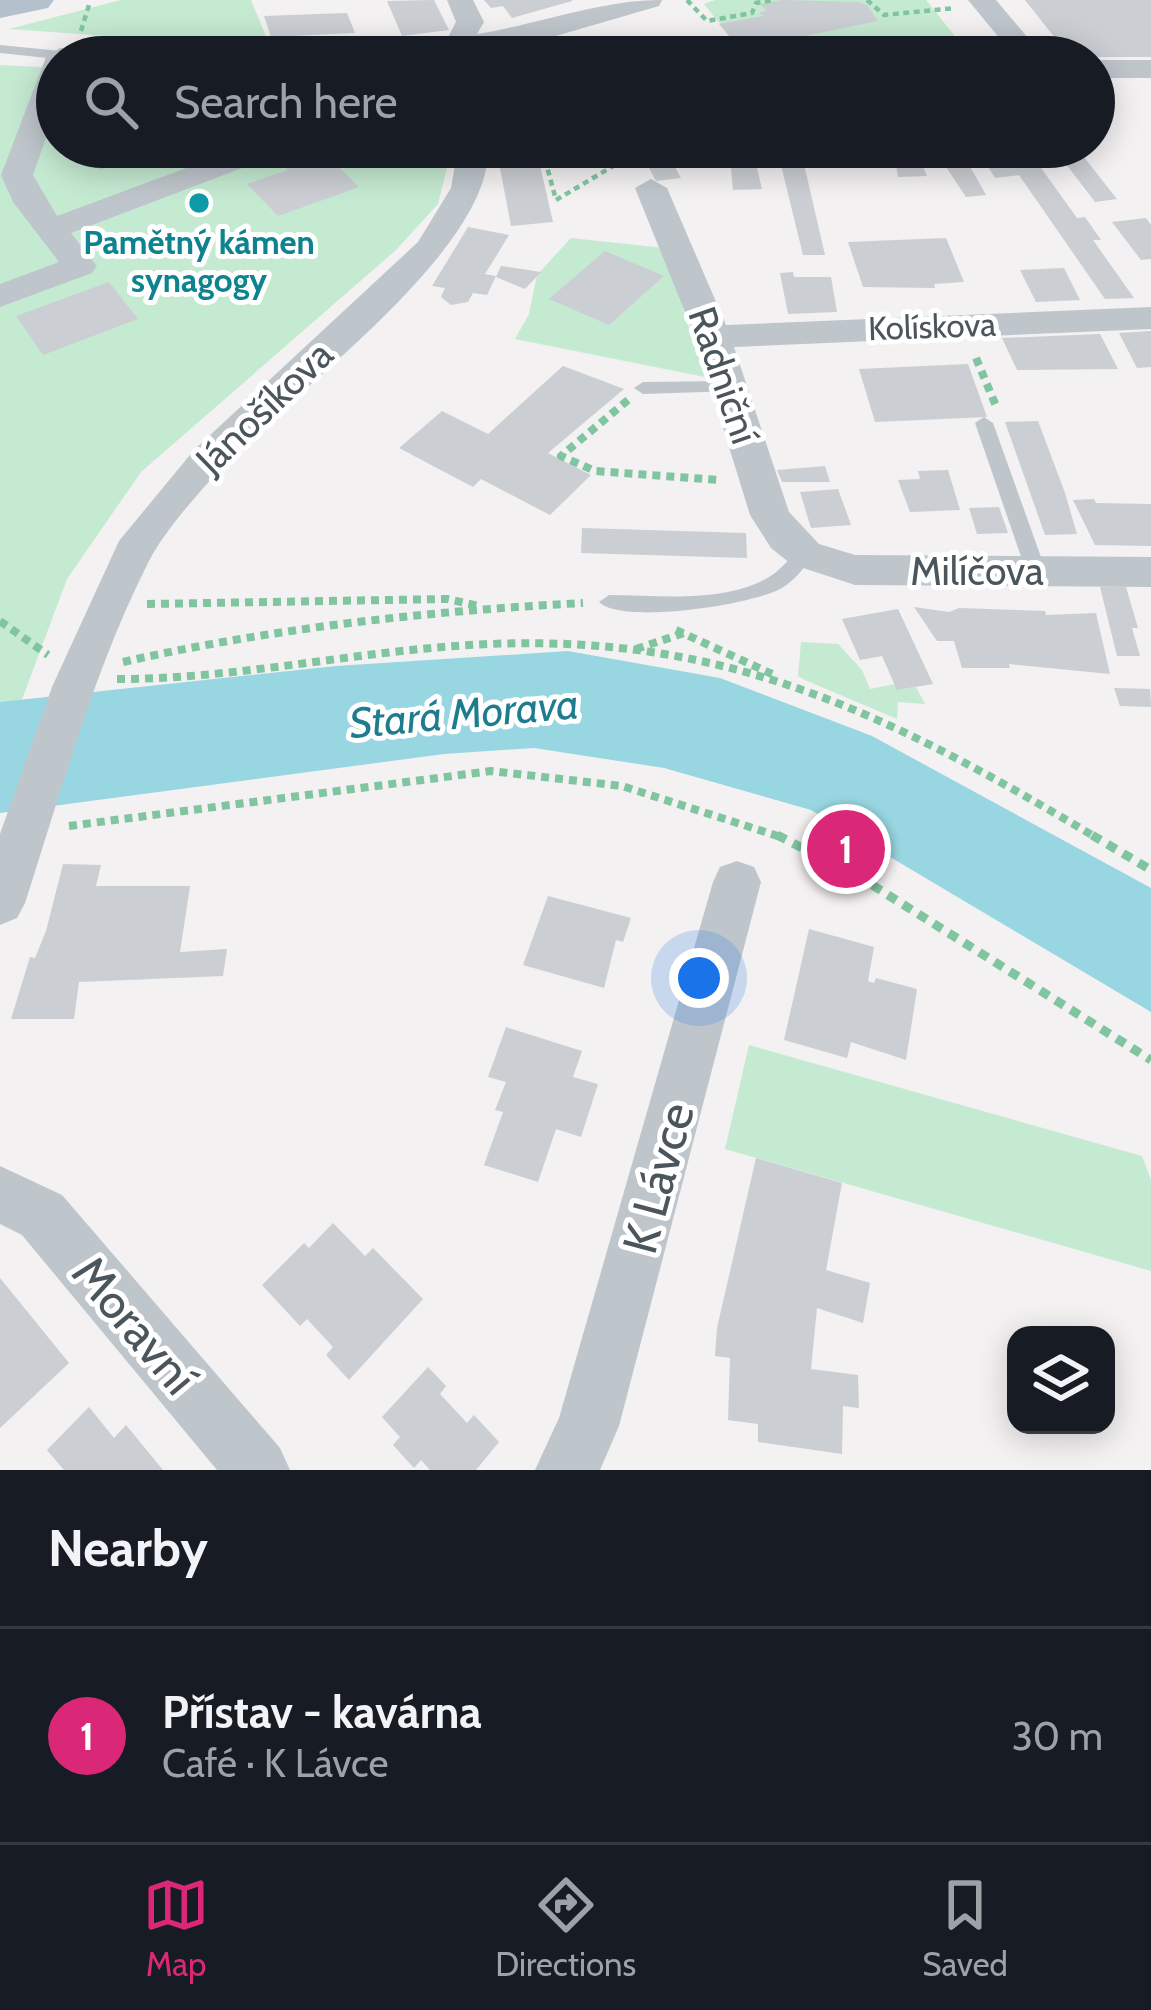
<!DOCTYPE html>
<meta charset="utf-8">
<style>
body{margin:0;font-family:Cabin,sans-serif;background:#242831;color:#f1f3f6}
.controls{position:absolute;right:36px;bottom:36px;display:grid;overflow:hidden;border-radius:24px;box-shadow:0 6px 30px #0003}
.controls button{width:108px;height:108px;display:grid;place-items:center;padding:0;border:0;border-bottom:3px solid #363941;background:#171b24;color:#f1f3f6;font:60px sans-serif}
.you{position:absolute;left:699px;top:978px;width:42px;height:42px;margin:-30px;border:9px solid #fff;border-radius:50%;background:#1a73e8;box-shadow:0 0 0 18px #1a73e833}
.badge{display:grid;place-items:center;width:78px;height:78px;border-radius:50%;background:#db2777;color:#fff;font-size:39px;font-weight:700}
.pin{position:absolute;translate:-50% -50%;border:6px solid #fff;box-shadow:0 3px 12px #0006}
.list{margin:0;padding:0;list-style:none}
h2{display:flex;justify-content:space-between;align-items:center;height:156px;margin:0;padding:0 48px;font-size:51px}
h2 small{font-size:39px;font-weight:400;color:#9ea1a6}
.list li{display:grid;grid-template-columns:78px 1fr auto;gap:36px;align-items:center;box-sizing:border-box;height:216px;padding:0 48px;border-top:3px solid #363941}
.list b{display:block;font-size:45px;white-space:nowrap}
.list p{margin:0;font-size:39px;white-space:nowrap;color:#9ea1a6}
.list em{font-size:39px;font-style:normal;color:#9ea1a6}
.icon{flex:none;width:66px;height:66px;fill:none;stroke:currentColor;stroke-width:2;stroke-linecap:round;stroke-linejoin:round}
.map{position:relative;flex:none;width:1151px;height:1470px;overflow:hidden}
.search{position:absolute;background:#171b24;box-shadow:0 6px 30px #0003;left:36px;right:36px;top:36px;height:132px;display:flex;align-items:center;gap:30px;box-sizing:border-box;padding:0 42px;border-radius:66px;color:#9ea1a6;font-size:45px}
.sheet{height:372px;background:#171b24}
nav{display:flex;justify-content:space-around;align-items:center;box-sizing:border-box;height:168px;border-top:3px solid #363941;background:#171b24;font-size:33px;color:#9ea1a6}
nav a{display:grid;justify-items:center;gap:6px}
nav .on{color:#db2777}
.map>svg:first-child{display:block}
.green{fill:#c5ead2}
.water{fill:#98d7e2}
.building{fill:#cbced3}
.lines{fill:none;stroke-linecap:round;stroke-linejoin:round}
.path-far2{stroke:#81c5a0;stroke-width:4.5;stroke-dasharray:6 4.5;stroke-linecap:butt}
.path-far1{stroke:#81c5a0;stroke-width:8;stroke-dasharray:8 6;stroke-linecap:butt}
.path{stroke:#81c5a0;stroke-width:9;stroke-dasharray:10 8;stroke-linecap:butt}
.lane{fill:#bec6cc;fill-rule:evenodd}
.street{fill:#bec6cc;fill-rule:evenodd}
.primary{fill:#b4c1cc;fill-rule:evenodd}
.culture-dot{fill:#0f9aa8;stroke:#fff;stroke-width:4.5}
.labels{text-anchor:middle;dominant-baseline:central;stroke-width:10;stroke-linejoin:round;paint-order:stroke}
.far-culture-label{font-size:33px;font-weight:bold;fill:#0d838f;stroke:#fff}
.far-street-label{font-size:33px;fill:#4b555c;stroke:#fff}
.street-label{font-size:39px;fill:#4b555c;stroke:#fff}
.water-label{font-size:42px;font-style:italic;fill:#1d7c8e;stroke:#fff}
.near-street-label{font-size:48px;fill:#4b555c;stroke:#fff}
</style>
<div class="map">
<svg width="1151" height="1470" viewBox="0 0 1151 1470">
<rect width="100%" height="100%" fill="#f3f1f1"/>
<g class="green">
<polygon points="121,0 251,0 267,39 122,37 9,29"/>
<polygon points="715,0 926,0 970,55 1003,57 747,57 704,4"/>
<polygon points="0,65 57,68 57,147 452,147 438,204 396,250 141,472 67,579 21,702 0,702"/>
<polygon points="571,238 664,248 705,377 515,339 529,314 537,275"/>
<polygon points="801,642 838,644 862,670 870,689 895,684 898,690 916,687 925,704 898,702 897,719 805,680 798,676"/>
<polygon points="749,1045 1142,1156 1151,1180 1151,1271 725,1149"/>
</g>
<polygon class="water" points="568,651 720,678 872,736 1151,888 1151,1012 811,810 664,768 534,748 444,754 0,813 0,702 336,666"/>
<g class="building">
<polygon points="434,0 449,30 402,36 387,1"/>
<polygon points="484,0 572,0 572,1 512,18 503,6 491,8"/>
<polygon points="782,0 858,2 867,5 878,21 740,49 719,24 763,16 759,12 767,11 760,4"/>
<polygon points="1025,0 1151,0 1151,57 1070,57"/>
<polygon points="347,13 355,33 271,37 264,16"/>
<polygon points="572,45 580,57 514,57 514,55"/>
<polygon points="81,147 165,147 165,148 100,170"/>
<polygon points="496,147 664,147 681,178 656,181 641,153 539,161 553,222 511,226"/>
<polygon points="700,147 752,147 762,189 733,190 731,168 708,166"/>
<polygon points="770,147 800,147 825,255 803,255 780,161 775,161"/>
<polygon points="935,147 959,147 986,195 966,197 944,164 940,164"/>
<polygon points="976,147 1026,147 1077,218 1085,217 1101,240 1093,240 1134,298 1105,299 1019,175 995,178"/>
<polygon points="1053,147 1076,147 1117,199 1095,202"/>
<polygon points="893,149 916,149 927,176 898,177"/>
<polygon points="327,156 359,187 278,216 247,184 288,170 281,164 289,161 301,165"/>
<polygon points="1146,218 1151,225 1151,259 1141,260 1112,222"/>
<polygon points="468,227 509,235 485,274 496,276 487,295 473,293 468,302 451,305 441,297 445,288 432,286"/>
<polygon points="946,238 964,282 934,284 935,288 863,287 848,242"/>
<polygon points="605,251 664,276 609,325 549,299"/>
<polygon points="501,266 541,272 525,289 496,277"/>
<polygon points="1064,268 1080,300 1036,302 1020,270"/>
<polygon points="793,272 794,277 831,277 837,312 788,314 780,273"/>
<polygon points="109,282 138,319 43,355 16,316"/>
<polygon points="1151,331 1151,367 1137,368 1119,333"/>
<polygon points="1100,334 1118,369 1017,370 1002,338"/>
<polygon points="968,364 987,417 875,422 859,369"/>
<polygon points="563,366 624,389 548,453 591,475 550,515 481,479 473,487 399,448 442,411 488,434"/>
<polygon points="1038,421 1065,493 1077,534 1045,535 1005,422"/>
<polygon points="825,466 830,482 782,482 777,470"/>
<polygon points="948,470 960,510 910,512 898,480 920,479 918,471"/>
<polygon points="838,489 851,525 811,528 800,492"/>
<polygon points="1094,499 1096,503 1151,504 1151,546 1095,545 1073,500"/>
<polygon points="999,507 1008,533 977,534 969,508"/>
<polygon points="582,528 746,533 747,558 581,553"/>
<polygon points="1100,587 1126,587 1138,628 1132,628 1140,656 1117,656"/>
<polygon points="914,607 949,612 959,608 1045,611 1046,615 1096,613 1110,674 1009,664 1010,668 962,668 954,641 937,641"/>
<polygon points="898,609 933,684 897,690 882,656 860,660 842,619"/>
<polygon points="1114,688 1150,689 1151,707 1120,706"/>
<polygon points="63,864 101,865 96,886 190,886 180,952 227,949 223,976 79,982 74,1019 11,1019 30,957 35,958 46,931"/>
<polygon points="548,896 631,918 623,942 616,940 604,988 523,965"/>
<polygon points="809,929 874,947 868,981 874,983 876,978 917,989 906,1060 851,1042 847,1058 784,1040"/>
<polygon points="506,1027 582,1051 573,1077 598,1084 581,1137 556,1129 538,1182 484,1165 503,1112 495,1110 506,1082 488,1077"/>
<polygon points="756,1158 842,1183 826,1270 870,1283 863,1323 817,1308 811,1369 858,1375 859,1408 843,1406 842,1454 758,1442 758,1424 728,1420 730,1358 715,1356 717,1328"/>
<polygon points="333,1223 365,1256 373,1248 423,1299 349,1380 326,1355 333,1347 307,1319 300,1326 262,1285 304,1243 309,1248"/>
<polygon points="0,1278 69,1363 0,1428"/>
<polygon points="428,1367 446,1386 440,1394 467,1423 474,1415 499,1442 476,1470 430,1470 421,1460 414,1468 393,1445 400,1437 382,1417"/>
<polygon points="89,1407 114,1438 126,1425 163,1470 64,1470 47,1450"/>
</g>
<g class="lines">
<g class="path-far2">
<polyline points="687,0 707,21 752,13 756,3 774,0"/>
<polyline points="867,0 884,15 955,8"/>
<polyline points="81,31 89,5"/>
<polyline points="619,157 620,162 556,200 546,163 635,155"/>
</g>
<g class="path-far1">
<polyline points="976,358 996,406"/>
<polyline points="628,400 561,456 595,471 720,480"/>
<polyline points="147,604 447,599 479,606"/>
<polyline points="0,621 48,655"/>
<polyline points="676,630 772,674"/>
<polyline points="636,649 684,633"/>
<path d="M123,662C274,628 428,611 583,603"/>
<path d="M117,679C243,679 365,649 490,644C733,634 895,718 1097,838"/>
<polyline points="69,826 491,771 622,786 784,838"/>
</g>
<g class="path">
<polyline points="777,835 861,878 1151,1060"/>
<polyline points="1092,835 1151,870"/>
</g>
<g class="lane">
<polygon points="0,45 61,51 68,55 57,59 0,53"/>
<polygon points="730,381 739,387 736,391 643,394 634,388 643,382"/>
<polygon points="984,417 993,423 1046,571 1043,576 1029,576 1026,571 975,423"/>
<path d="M805,547L814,554C806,566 795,580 782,588C752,605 622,625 599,602L609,595C660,595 723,604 769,577C783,569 791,554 805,547Z"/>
</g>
<g class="street">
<path d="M447,0H473L484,22L477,34C540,24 600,0 662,0L659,6L542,40L468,52L465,57H371L385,48L447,39L456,22Z"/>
<polygon points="968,0 996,0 1044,57 1015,57"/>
<polygon points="60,48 98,48 112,57 57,57 57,106 33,175 57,216 243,147 286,147 282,153 71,233 97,266 92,273 0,307 0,284 59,262 13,202 1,175 46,57"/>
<rect x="1094" y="60" width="57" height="18"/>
<path d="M458,147H488C493,250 290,393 221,468C197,495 165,530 149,561C94,669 62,789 25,903L17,918L0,925V834L52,687L119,541L194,450L418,242L451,188Z"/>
<polygon points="651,179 667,188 726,325 1151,307 1151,329 734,347 789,512 819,544 855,555 1151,557 1151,587 855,585 791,564 771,548 750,515 695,337 635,188"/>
<polygon points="737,861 754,867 761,882 619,1426 600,1470 535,1470 559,1418 713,882 720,867"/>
<polygon points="0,1166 62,1195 280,1448 290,1470 217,1470 22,1235 0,1224"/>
</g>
<polygon class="primary" points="0,0 54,0 48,8 0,18"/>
</g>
<circle class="culture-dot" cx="199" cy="203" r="12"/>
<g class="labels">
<g class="far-culture-label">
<text x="199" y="242">Pamětný kámen<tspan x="199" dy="38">synagogy</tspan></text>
</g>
<g class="far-street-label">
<text transform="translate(932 326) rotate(-2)">Kolískova</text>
</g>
<g class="street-label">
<text transform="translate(724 375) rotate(71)">Radniční</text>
<text transform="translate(264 407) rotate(-44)">Jánošíkova</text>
<text x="977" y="571">Milíčova</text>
</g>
<g class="water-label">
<text transform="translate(464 713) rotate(-5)">Stará Morava</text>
</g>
<g class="near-street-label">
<text transform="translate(658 1178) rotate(-75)">K Lávce</text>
<text transform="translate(135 1325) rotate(50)">Moravní</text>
</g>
</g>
</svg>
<div class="controls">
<button><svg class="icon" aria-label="layers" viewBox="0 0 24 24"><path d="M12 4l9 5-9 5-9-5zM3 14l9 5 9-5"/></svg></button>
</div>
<div class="you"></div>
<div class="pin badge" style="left:846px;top:849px">1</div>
<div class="search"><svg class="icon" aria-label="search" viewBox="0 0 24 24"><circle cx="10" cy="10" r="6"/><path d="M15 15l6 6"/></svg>Search here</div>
</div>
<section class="sheet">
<h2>Nearby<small></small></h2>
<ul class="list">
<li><span class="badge">1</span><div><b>Přístav - kavárna</b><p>Café · K Lávce</p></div><em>30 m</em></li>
</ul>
</section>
<nav>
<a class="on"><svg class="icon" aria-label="map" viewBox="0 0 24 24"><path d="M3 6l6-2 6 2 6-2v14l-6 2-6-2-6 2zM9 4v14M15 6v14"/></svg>Map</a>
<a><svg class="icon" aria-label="directions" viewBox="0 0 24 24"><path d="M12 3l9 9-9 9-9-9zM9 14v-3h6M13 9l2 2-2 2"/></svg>Directions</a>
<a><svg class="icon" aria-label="saved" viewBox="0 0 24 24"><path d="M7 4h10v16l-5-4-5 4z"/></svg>Saved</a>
</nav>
